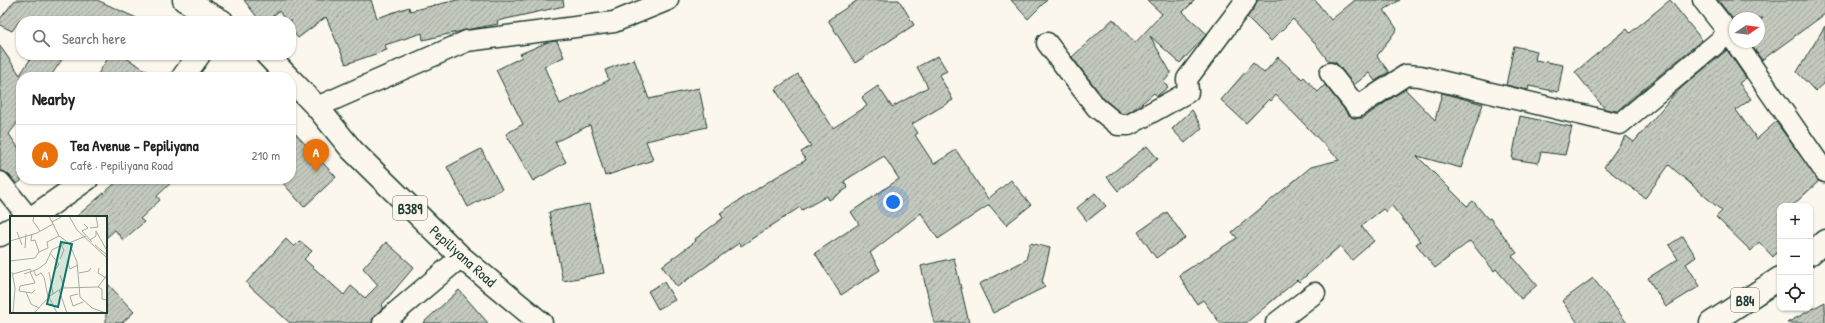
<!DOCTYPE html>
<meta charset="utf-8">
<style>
body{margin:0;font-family:"Patrick Hand",sans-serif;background:#f6f6f6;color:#222}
.controls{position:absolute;right:12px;bottom:12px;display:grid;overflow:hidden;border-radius:8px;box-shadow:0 1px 3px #0004}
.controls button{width:36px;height:36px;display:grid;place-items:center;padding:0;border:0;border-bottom:1px solid #e0e0e0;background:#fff;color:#222;font:20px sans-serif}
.compass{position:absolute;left:1729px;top:12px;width:36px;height:36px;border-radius:50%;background:#fff;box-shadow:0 1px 3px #0004;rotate:77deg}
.you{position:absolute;left:893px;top:202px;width:14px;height:14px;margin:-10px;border:3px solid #fff;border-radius:50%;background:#1a73e8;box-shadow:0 0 0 6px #1a73e833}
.badge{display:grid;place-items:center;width:26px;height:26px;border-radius:50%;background:#1a73e8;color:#fff;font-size:13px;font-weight:700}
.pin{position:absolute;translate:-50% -33px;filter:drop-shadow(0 1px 2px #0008)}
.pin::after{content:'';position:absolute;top:21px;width:14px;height:12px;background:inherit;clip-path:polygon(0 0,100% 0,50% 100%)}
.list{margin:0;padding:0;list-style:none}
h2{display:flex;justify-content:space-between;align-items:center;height:52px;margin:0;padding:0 16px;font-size:17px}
h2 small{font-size:13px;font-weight:400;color:#767676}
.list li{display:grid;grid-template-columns:26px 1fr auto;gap:12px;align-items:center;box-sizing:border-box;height:60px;padding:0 16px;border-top:1px solid #e0e0e0}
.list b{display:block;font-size:15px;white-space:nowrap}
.list p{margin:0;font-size:13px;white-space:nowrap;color:#767676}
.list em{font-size:13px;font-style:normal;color:#767676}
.icon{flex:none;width:22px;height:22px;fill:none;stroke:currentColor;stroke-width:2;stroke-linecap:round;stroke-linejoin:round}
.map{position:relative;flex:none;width:1825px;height:323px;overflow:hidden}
.search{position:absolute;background:#fff;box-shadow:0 1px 3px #0004;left:16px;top:16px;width:280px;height:44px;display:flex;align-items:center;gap:10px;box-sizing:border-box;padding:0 14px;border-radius:16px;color:#767676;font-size:15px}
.panel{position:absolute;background:#fff;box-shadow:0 1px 3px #0004;left:16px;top:72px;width:280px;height:112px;border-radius:16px}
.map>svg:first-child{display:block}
.building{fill:url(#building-hatch);stroke:#1f3d34}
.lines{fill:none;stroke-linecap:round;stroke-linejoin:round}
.minor-casing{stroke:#1f3d34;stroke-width:23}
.tertiary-casing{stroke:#1f3d34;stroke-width:25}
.primary-casing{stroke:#1f3d34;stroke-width:25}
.minor{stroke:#fbf7ec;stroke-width:20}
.tertiary{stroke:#fbf7ec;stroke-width:22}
.primary{stroke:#fbf7ec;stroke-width:22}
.labels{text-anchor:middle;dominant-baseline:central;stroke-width:4;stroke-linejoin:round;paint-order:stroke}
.shield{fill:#fbf7ec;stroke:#61756b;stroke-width:1}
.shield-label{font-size:14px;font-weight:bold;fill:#1f3d34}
.street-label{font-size:15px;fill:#1f3d34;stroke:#fbf7ec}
.inset-road{fill:none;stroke:#a3ada2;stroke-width:1}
.view{fill:#0f766e;fill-opacity:0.15;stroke:#0f766e;stroke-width:2}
.inset-edge{fill:none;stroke:#1f3d34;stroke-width:2}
</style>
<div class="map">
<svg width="1825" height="323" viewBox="0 0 1825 323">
<defs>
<pattern id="building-hatch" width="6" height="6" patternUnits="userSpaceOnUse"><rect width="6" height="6" fill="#c4c9be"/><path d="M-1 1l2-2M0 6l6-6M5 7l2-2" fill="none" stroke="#9fa49b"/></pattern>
</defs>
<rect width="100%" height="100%" fill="#fbf7ec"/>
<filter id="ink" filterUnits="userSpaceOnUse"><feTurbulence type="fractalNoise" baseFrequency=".025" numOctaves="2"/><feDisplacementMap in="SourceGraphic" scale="8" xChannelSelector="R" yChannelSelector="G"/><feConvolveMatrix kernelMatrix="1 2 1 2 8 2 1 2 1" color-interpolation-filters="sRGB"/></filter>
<g filter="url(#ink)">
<g class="building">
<polygon points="15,0 97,0 143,21 19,21 12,31 0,25 0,19"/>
<polygon points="244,0 371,0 377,18 409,7 410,11 457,0 563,0 564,6 497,21 498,24 466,30 423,40 422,33 385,45 387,50 346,64 326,17 298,38 291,29 291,21 286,21 279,11 267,21 260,21"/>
<polygon points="858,0 899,0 914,25 855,63 828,20"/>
<polygon points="1011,0 1047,0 1028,19"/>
<polygon points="1147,0 1195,0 1183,12 1207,34 1180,63 1150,36 1171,73 1164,82 1168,87 1157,96 1154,93 1136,108 1126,114 1122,114 1104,99 1072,57 1113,19 1135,43 1162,14"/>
<polygon points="1257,0 1315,0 1331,20 1355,0 1400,0 1384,10 1397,29 1377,56 1389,72 1375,81 1369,73 1354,85 1339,66 1335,62 1329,62 1315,43 1314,43 1293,19 1271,41 1247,17 1255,7"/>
<polygon points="1670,0 1702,40 1617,111 1605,109 1575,72 1627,29 1630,33"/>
<polygon points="1718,0 1825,0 1825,14 1762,60 1749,42 1759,42 1759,21 1763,18 1732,18"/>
<polygon points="1825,26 1825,82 1815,91 1797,72"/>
<polygon points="557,41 564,57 544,66 560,104 609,80 605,70 634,59 649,99 699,88 707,127 646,141 653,160 605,176 590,125 555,142 566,162 533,181 506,134 523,124 496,70 522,57 520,54 548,42"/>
<polygon points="0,46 20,75 33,55 65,55 50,77 21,77 21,118 9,134 21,152 21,181 17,184 9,175 0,171"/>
<polygon points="1514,46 1537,51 1535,60 1563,65 1558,92 1529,86 1528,90 1506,85"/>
<polygon points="1727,50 1746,78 1739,83 1751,99 1736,110 1757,139 1776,122 1819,181 1792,206 1780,206 1780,250 1773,257 1759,242 1751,251 1716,217 1722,211 1669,165 1645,198 1604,167 1626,136 1634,142 1675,93"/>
<polygon points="110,55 121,55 157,77 96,77"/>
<polygon points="938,56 947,71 939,75 953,100 912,124 918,133 915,135 934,164 956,150 988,199 1011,180 1031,205 1006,225 989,205 938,239 921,213 870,253 880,270 841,295 815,253 859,224 851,212 899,179 884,156 844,181 848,188 829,200 827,196 802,210 800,207 741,246 739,243 677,287 662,266 696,241 695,239 723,218 720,213 771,180 806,160 801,152 811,146 775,89 798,74 833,128 867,106 862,97 878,86 892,107 928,87 917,67"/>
<polygon points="1278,57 1302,79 1304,77 1318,92 1325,85 1348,114 1353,118 1363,118 1405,89 1435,120 1442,93 1483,104 1461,168 1417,156 1467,206 1473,201 1488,219 1490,218 1517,253 1512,256 1537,285 1521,299 1496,269 1494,271 1470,241 1435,268 1416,244 1420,241 1392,206 1386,212 1383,209 1361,226 1374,241 1352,260 1340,246 1299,282 1297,280 1246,323 1220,323 1203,300 1197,304 1179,275 1237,238 1232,232 1311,167 1339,160 1276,95 1271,101 1269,99 1246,123 1221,100 1253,63 1264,73"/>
<polygon points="1192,110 1202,128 1185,143 1172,129"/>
<polygon points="1520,116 1572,127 1565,155 1541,152 1538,163 1512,159"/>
<polygon points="291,129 336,177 304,207 282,182 285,179 291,179"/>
<polygon points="1147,146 1158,159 1118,191 1107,177"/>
<polygon points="481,149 502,189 468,207 447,167"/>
<polygon points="120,179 175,179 157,196 160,200 140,219 144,222 123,240 115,230 106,238 106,217 76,217"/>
<polygon points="1095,193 1106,206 1087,221 1077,208"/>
<polygon points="589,204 604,273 563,281 549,212"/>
<polygon points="1167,212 1185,238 1156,258 1138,232"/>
<polygon points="1683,236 1696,257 1686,264 1700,286 1666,307 1648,278 1678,259 1669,245"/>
<polygon points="286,239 294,247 300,241 312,251 304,259 344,295 351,286 365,298 378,285 363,268 386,242 414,267 381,306 383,308 375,315 372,323 290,323 246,283"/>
<polygon points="1030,243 1050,248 1042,282 1045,287 993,313 979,284 1026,260"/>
<polygon points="954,258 969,323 934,323 921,266"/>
<polygon points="1593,278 1627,323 1578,323 1562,301"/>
<polygon points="106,282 134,312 122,323 106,323"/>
<polygon points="664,282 675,300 658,309 648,291"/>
<polygon points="459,290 488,323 423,323"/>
<polygon points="1825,302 1825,323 1787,323"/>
</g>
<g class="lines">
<g class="minor-casing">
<g id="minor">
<polyline points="1703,0 1729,33 1825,172"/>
<polyline points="1047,43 1096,107 1118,125 1129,125 1188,92 1187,79 1246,0"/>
<polyline points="1330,73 1357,107 1406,75 1420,76 1620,124 1729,33"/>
<polyline points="317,107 467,41 614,22 668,0"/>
<polyline points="0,182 28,217"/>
<polyline points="383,323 461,257"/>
<polyline points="1276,323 1315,293"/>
</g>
</g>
<g class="tertiary-casing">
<g id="tertiary">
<polyline points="183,77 199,55"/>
<polyline points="33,217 87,179"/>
<polyline points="0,235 11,229"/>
</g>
</g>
<g class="primary-casing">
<g id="primary">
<polyline points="184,0 222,21"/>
<polyline points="267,55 288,77"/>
<polyline points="291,80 317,107 352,150 461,257 541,323"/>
<polyline points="1810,254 1825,241"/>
<polyline points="1711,323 1780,278"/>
</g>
</g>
<use href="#minor" class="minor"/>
<use href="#tertiary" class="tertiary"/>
<use href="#primary" class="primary"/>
</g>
</g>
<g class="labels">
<g class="shield">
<rect x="393" y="196" width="34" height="24" rx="3"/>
<rect x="1731" y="288" width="28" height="24" rx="3"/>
</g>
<g class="shield-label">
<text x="410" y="208">B389</text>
<text x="1745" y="300">B84</text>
</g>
<g class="street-label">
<text transform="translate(463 256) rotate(42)">Pepiliyana Road</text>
</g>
</g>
<g transform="translate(10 216)">
<rect width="97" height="97" fill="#fbf7ec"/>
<path class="inset-road" d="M24,0L23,5L30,15M39,0L49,20L59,27L67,46L70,81L82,92L96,97M59,0L67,14L97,42M42,6L53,0M80,12L88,11L86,0M72,15L82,26M72,15L78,12L74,8M7,16L12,29M22,18L21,25L25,24L29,36M80,24L86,20V15L96,33M0,25L27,17L43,8M59,27L76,20M85,29L97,39M15,32L16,18M40,37L49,48L46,53M50,43L54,34L51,29M0,45L25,42L29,36L38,32L37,26L49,20M57,45L60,53L68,49M89,52L88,57L96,62M24,55L26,60L31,57L34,61L38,81M2,56L5,72L3,97M20,56L25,67L10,70L9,75L22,77L25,74M39,56L43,78M69,57L79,55L81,52M3,58L20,53L22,56M14,58L28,53L36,47L42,34L58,26M50,59L54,71M88,71L92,73V83L97,84M49,74L57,97M16,76L21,88L29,92M68,78L60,80L63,90L73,86M39,81L47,97M24,97L40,80L52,72L88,71L97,59"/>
<path class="view" d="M51,26L62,28L48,91L37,88Z"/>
<rect width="97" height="97" class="inset-edge"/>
</g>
</svg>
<div class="controls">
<button>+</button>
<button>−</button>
<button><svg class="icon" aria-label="locate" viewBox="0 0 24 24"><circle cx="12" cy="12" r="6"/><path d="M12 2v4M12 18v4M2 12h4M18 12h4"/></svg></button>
</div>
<svg class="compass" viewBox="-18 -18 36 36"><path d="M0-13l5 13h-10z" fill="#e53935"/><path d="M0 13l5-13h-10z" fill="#767676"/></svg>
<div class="you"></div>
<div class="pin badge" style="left:316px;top:172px;background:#e8710a">A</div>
<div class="search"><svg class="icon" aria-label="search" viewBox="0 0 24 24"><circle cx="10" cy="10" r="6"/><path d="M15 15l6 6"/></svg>Search here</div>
<section class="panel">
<h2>Nearby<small></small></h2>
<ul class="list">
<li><span class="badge" style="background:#e8710a">A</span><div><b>Tea Avenue - Pepiliyana</b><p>Café · Pepiliyana Road</p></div><em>210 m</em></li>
</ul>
</section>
</div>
